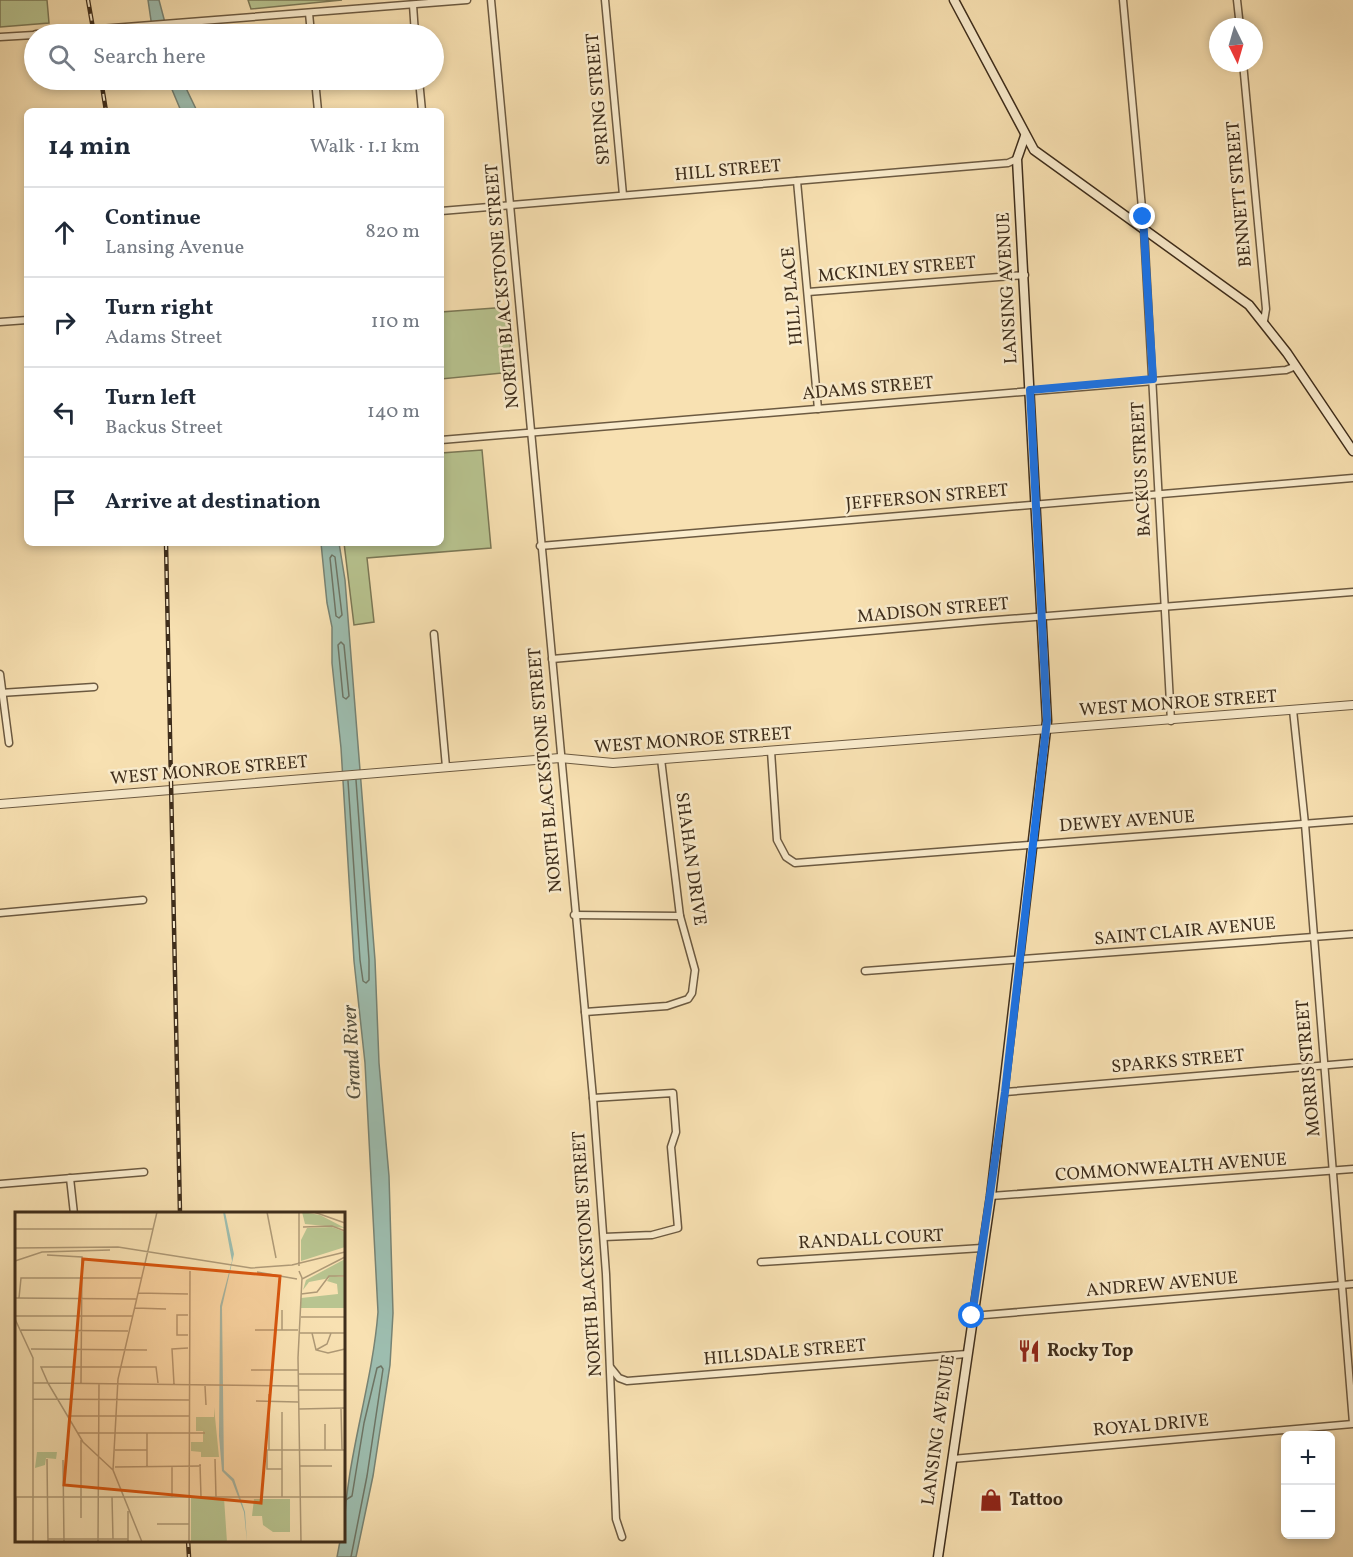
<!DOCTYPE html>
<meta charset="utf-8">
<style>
body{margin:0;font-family:Vollkorn,serif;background:#f2f2f3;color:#1f2937}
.controls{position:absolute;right:18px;bottom:18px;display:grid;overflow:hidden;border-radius:9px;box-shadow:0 3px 9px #0003}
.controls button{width:54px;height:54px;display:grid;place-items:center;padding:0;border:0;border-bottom:2px solid #e0e1e3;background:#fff;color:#1f2937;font:30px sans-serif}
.compass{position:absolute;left:1209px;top:18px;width:54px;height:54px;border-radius:50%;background:#fff;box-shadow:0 3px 9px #0003;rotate:175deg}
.stop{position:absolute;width:18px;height:18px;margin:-14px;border:4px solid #1a73e8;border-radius:50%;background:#fff}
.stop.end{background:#1a73e8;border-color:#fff;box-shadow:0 2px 6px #0008}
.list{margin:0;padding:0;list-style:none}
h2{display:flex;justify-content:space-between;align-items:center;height:78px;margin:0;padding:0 24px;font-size:26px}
h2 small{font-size:20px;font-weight:400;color:#747a83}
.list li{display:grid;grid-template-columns:39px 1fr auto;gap:18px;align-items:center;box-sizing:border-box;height:90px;padding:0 24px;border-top:2px solid #e0e1e3}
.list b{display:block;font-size:22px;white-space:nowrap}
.list p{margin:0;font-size:20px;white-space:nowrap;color:#747a83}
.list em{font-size:20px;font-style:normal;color:#747a83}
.icon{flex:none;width:33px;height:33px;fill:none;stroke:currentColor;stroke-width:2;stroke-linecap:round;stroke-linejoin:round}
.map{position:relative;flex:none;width:1353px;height:1557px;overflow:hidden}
.search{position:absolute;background:#fff;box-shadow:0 3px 9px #0003;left:24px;top:24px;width:420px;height:66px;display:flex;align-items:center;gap:15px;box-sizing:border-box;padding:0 21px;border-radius:33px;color:#747a83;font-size:22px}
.panel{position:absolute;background:#fff;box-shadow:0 3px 9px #0003;left:24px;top:108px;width:420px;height:438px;border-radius:9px}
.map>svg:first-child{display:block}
.green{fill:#b8c490;stroke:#7b7856;stroke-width:1.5}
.water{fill:#9dbdaf;stroke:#778374;stroke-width:1.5}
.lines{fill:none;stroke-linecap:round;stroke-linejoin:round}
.shore{stroke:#6e7565;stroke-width:1.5}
.minor-casing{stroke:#6c5a41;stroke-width:9}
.tertiary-casing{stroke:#6c5a41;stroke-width:10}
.secondary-casing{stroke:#3e2d1b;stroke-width:11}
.minor{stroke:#faeccd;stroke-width:6}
.tertiary{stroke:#faeccd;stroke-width:8}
.secondary{stroke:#faeccd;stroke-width:8}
.rail-casing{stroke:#3e2d1b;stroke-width:4.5}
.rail{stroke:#faeccd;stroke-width:2;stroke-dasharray:7;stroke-linecap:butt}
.route{stroke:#1a73e8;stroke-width:8}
.labels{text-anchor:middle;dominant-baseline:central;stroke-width:5;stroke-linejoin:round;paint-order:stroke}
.street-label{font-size:18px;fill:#3e2d1b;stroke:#faeccd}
.poi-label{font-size:18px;font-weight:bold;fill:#3e2d1b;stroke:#faeccd;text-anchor:start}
.water-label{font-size:20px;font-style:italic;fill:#565140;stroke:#faeccd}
.inset-road{fill:none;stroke:#ae9976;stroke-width:1.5}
.view{fill:#d7550e;fill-opacity:0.15;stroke:#d7550e;stroke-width:3}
.inset-edge{fill:none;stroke:#3e2d1b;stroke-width:3}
</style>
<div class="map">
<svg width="1353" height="1557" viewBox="0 0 1353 1557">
<rect width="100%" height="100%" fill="#f8e1b2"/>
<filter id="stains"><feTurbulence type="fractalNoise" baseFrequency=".00333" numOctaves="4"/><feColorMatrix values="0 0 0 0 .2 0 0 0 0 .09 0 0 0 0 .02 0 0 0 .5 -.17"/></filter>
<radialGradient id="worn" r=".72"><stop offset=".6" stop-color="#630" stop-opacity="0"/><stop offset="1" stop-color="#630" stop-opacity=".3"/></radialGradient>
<g class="green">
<polygon points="0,0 47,0 49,23 0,27"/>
<polygon points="248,0 342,0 251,9"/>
<polygon points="508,307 512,372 441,379 441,312"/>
<polygon points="482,450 491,548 367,558 374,622 354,625 344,543 441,543 441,453"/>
</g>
<g class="water">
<polygon points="148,0 159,0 168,34 153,34"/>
<polygon points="168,80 182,80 197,111 181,111"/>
<path d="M321,543H339L345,580L375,960L379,1063L389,1176L393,1313L390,1365L373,1476L356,1557H337L340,1541L344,1540C344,1463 372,1389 378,1312L365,1063L354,961L341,748L332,663V627L327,603Z"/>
</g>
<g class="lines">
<g class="shore">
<polygon points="332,555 335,557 342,615 339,618 336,616 330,558"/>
<polygon points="341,642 344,645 349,696 346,699 343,697 338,645"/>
<polyline points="348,781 360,960 363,981 366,983 369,980 369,960 356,780"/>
<polyline points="344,1501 352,1496 364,1423 377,1368 381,1366 383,1369 367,1476 351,1557"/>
</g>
<g class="minor-casing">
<g id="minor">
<polyline points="491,0 593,1098 606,1274 616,1519 622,1537"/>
<polyline points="605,0 623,195"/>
<polyline points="1123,0 1144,230 1171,721"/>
<polyline points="1237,0 1240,27"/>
<polyline points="413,5 415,34"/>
<polyline points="309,13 311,34"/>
<polyline points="36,34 467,0"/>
<polyline points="0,37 34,35"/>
<polyline points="1243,63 1266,309 1264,321"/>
<polyline points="315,80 318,111"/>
<polyline points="419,80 422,111"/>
<polyline points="797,181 818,409"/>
<polyline points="441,211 1008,163 1017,159"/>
<polyline points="808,292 1025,275"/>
<polyline points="0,322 27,320"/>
<polyline points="441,440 1286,370 1296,366"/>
<polyline points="540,546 1353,478"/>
<polyline points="434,634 446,767"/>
<polyline points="552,659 983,621 1353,592"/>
<polyline points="0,674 9,743"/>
<polyline points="0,693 94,687"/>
<polyline points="1293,710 1305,824 1353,1423"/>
<polyline points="771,751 777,840 786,857 795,863 1353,820"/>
<polyline points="0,913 143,900"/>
<polyline points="574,915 680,916"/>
<polyline points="865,971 1353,934"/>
<polyline points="585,1012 667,1006 688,999 692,993 695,970 680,916 661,759"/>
<polyline points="1005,1092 1353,1063"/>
<polyline points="593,1098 673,1093 676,1132 671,1147 678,1228 652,1235 604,1237"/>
<polyline points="70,1178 74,1214"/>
<polyline points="0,1184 144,1172"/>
<polyline points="991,1196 1353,1169"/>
<polyline points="761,1262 982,1248"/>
<polyline points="972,1316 1353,1284"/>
<polyline points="611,1368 619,1378 627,1381 967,1354"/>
<polyline points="952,1459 1353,1424"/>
</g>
</g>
<g class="tertiary-casing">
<polyline id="tertiary" points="0,804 560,758 613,763 1353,705"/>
</g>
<g class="secondary-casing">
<g id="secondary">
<polyline points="954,0 1034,150 1249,305 1287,353 1353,451"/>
<polyline points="938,1557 991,1196 1047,721 1017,159 1025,136"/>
</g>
</g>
<use href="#minor" class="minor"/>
<use href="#tertiary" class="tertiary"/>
<use href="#secondary" class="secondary"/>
<g class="rail-casing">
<g id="rail">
<polyline points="88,0 94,34"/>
<polyline points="101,80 106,111"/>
<polyline points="166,543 180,1214"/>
<polyline points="188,1540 189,1557"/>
</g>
</g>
<use href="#rail" class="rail"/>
</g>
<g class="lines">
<polyline class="route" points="972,1316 1005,1092 1047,720 1030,390 1153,379 1143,217"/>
</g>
<defs>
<g id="restaurant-bare" transform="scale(1.8)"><path d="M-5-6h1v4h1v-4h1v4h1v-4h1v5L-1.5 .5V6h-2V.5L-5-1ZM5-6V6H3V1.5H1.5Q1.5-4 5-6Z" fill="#8f2418" stroke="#faeccd" stroke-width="2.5" paint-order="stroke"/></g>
<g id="shop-bare" transform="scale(1.8)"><path d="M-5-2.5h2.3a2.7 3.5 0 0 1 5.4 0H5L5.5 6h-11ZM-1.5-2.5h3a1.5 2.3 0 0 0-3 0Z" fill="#8f2418" stroke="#faeccd" stroke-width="2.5" paint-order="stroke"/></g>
</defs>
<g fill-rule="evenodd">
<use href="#restaurant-bare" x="1029" y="1351"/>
<use href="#shop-bare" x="991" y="1500"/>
</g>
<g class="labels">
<g class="street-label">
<text transform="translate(599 99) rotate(-95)">SPRING STREET</text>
<text transform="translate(728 171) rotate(-5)">HILL STREET</text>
<text transform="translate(1240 194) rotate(-95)">BENNETT STREET</text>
<text transform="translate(897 270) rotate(-5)">MCKINLEY STREET</text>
<text transform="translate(503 286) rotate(-95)">NORTH BLACKSTONE STREET</text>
<text transform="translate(1008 288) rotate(-93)">LANSING AVENUE</text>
<text transform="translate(793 296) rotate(-95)">HILL PLACE</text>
<text transform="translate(868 389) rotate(-5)">ADAMS STREET</text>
<text transform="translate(1142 469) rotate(-93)">BACKUS STREET</text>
<text transform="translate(927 498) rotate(-5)">JEFFERSON STREET</text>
<text transform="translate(933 611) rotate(-5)">MADISON STREET</text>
<text transform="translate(1178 704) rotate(-4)">WEST MONROE STREET</text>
<text transform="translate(693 741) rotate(-4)">WEST MONROE STREET</text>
<text transform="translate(546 770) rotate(-95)">NORTH BLACKSTONE STREET</text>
<text transform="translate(209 771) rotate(-5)">WEST MONROE STREET</text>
<text transform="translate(1127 822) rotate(-4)">DEWEY AVENUE</text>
<text transform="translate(690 859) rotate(82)">SHAHAN DRIVE</text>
<text transform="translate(1185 932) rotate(-5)">SAINT CLAIR AVENUE</text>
<text transform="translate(1178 1062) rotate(-5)">SPARKS STREET</text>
<text transform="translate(1309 1068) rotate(-95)">MORRIS STREET</text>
<text transform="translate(1171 1168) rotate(-4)">COMMONWEALTH AVENUE</text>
<text transform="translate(871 1240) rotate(-3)">RANDALL COURT</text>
<text transform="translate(588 1254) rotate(-94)">NORTH BLACKSTONE STREET</text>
<text transform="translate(1162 1285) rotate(-5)">ANDREW AVENUE</text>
<text transform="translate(785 1353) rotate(-5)">HILLSDALE STREET</text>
<text transform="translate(1151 1426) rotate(-5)">ROYAL DRIVE</text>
<text transform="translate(939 1430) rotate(-82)">LANSING AVENUE</text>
</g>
<g class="poi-label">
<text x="1047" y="1351">Rocky Top</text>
<text x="1009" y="1500">Tattoo</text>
</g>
<g class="water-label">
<text transform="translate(353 1052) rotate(-93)">Grand River</text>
</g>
</g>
<g transform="translate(15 1212)">
<rect width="330" height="330" fill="#f8e1b2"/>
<path d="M287,0L305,3L330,16L290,12ZM317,15L330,20V35L286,49V28L292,16ZM330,47V63L294,70L288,78L291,68ZM315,65H330V96H286V86L323,82L322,72L312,69ZM199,195L204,245H186V240L176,239V230H188V219H181V205H199ZM22,240H42L41,247L31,246L30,253L20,256ZM176,286H209L212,330H176ZM239,287H275V320H258L248,313L247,304H237Z" fill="#b8c490"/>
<path d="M208,0H210L219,42L207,95L209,258L219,267L230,300L232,330L229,300L217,269L207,259L204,224L205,94L217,49Z" fill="#9dbdaf"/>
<path class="inset-road" d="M252,0L261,46M284,0V54M299,0L330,11M288,15L317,14L330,19M0,17H138M0,36L103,35L236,56L277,53L330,40M32,43L67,45L66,171M0,49L27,40L95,38M284,59L287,66L283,146L286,330M242,60L282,67M287,67L330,45M123,81L173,82M286,82L302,80L314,64H330M0,86L121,87M4,86L6,66H126M120,96L151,97M267,98V118M0,104H117M286,105H330M0,107L18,146V330M6,118L113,119M240,118H283M285,121H330M297,121L301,138L313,141L330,137M173,123H162V103H173M16,137L132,138M301,138L312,132L316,121M236,158H283M283,162H330M18,171H33L68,230L98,258M143,171L141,155H26L33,171L283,174M159,172L157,137L173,136M190,174L191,193M283,178H330M254,182V238M18,187L174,188M241,189L283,190M326,196L327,238M284,197L330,196M267,200V285M53,204H174M310,212V238M63,221H190M132,221V254M66,228V306M100,238H132M32,247L33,330M200,247L201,285M48,248L49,330M185,252L186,285M157,254V285M285,254H317M100,255L186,254M267,257H252V238H330M0,285H330M97,285L98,327M113,299V330M142,312H174M33,327H113M1,330V285M83,330L84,171M127,330L98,258L103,167L142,0M174,330L175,59"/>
<path class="view" d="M68,47L265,64L246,291L49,273Z"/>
<rect width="330" height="330" class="inset-edge"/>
</g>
<rect width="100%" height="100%" filter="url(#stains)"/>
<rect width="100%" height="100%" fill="url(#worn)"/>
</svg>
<div class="controls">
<button>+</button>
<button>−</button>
</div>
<svg class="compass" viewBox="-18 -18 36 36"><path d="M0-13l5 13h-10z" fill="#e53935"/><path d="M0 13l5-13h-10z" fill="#747a83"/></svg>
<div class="stop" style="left:972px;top:1316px"></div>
<div class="stop end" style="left:1143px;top:217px"></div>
<div class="search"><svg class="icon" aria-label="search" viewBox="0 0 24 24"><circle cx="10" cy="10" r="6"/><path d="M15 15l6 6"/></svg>Search here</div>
<section class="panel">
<h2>14 min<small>Walk · 1.1 km</small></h2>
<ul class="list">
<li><svg class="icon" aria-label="ahead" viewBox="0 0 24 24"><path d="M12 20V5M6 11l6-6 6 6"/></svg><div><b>Continue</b><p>Lansing Avenue</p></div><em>820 m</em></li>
<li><svg class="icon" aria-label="right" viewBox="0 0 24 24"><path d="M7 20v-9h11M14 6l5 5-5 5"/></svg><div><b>Turn right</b><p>Adams Street</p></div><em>110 m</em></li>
<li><svg class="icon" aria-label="left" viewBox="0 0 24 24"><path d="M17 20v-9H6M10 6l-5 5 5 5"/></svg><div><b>Turn left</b><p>Backus Street</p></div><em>140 m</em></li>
<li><svg class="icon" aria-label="arrive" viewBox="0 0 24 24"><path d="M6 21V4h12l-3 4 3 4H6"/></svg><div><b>Arrive at destination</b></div></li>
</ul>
</section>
</div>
